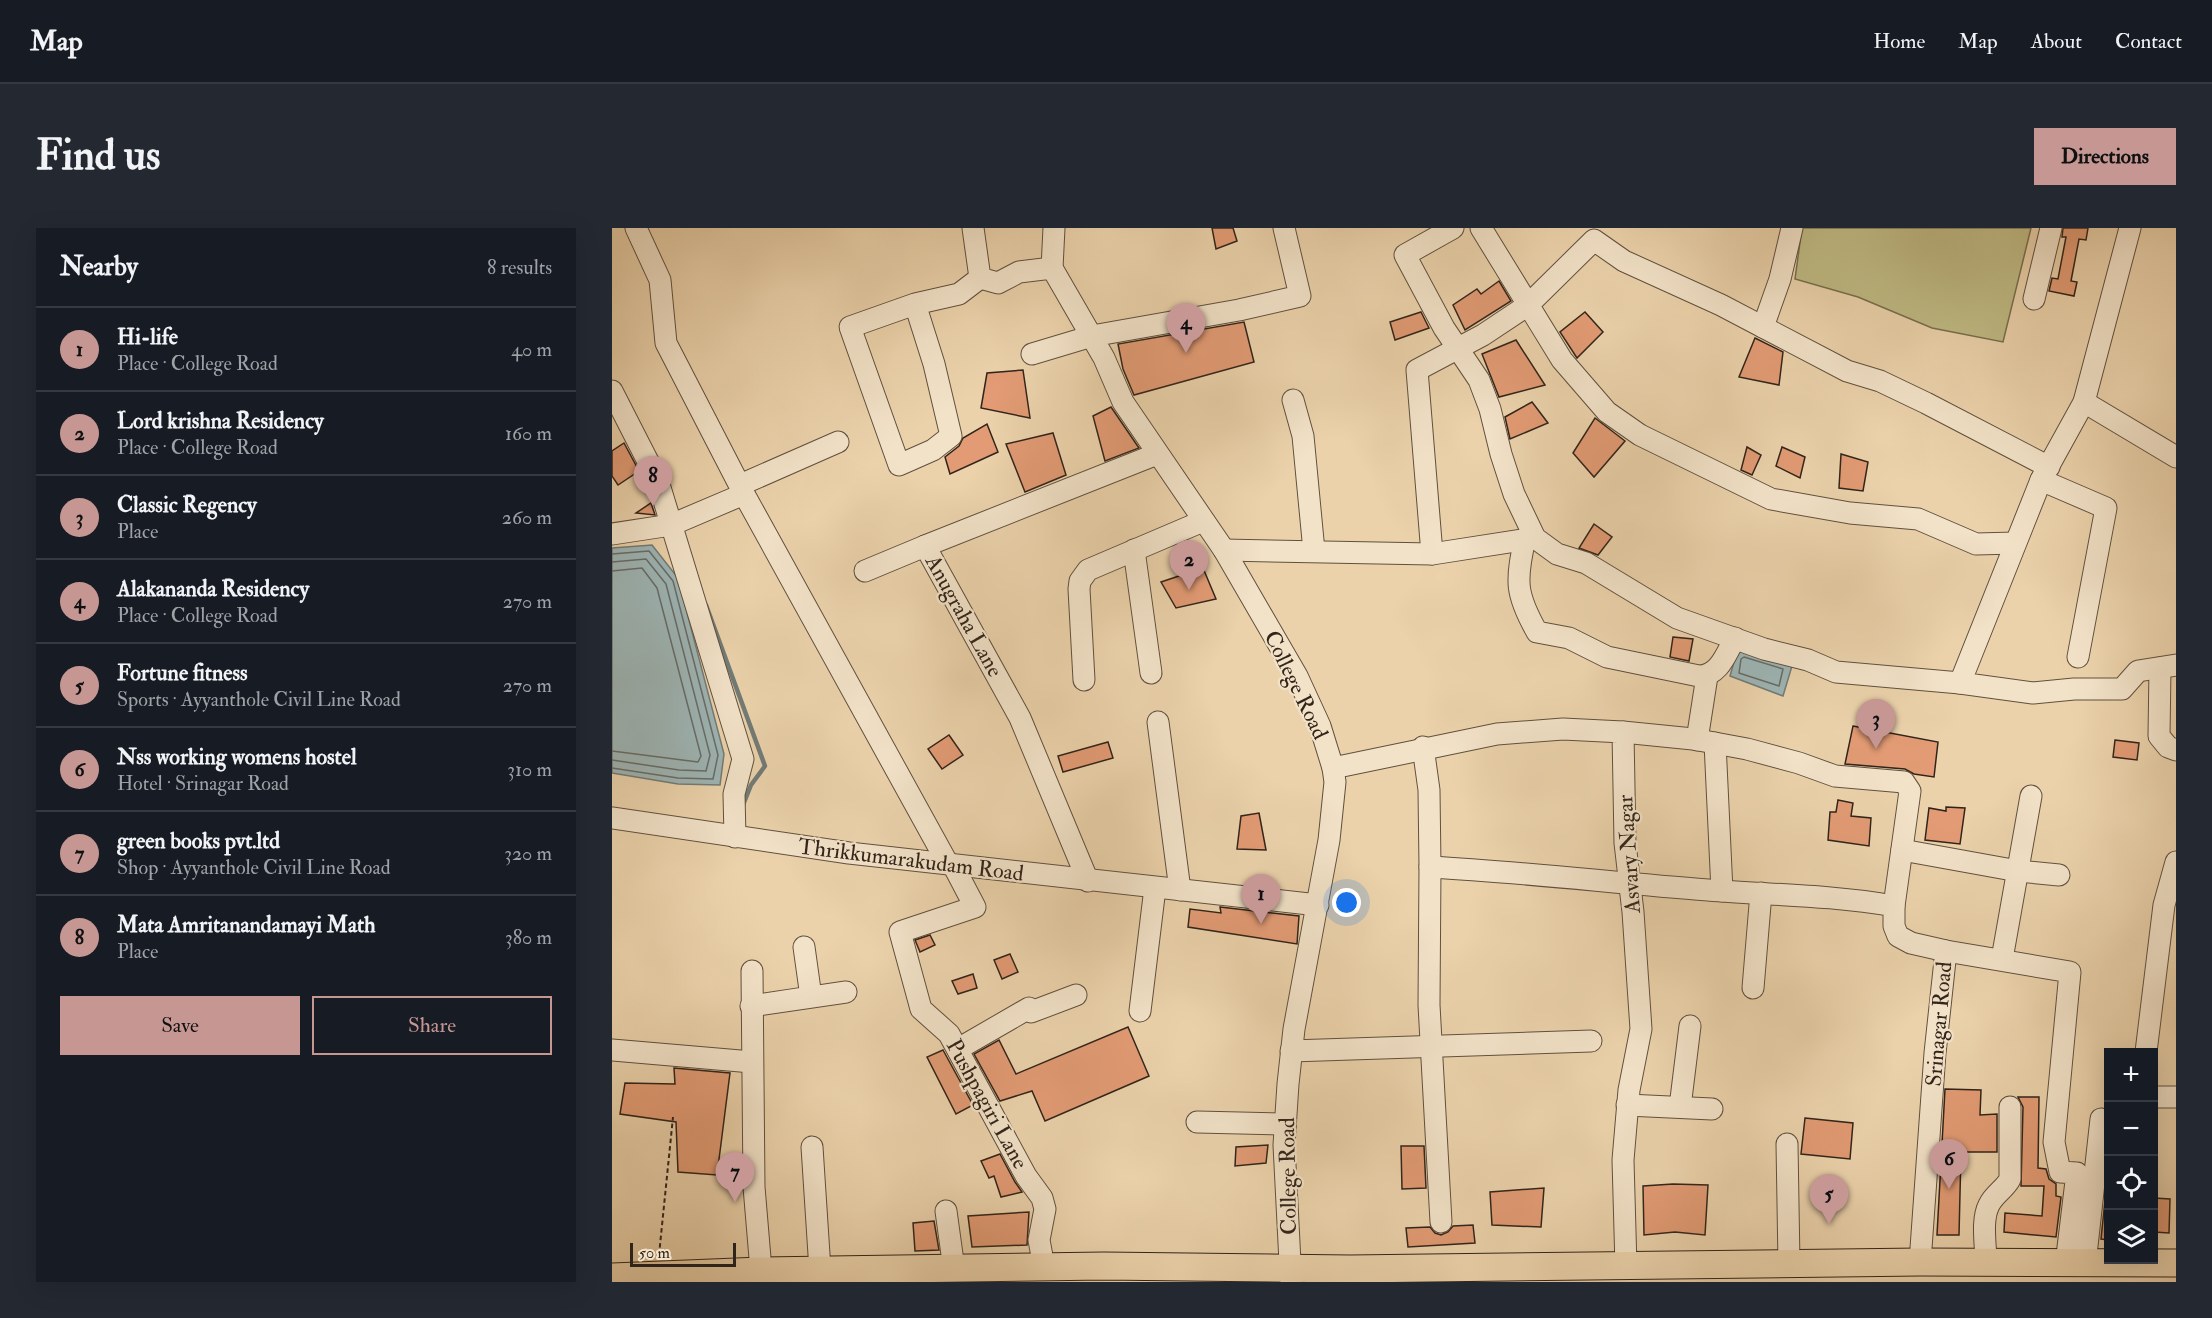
<!DOCTYPE html>
<meta charset="utf-8">
<style>
body{margin:0;font-family:"IM FELL Double Pica",serif;background:#242831;color:#f1f3f6}
.controls{position:absolute;right:18px;bottom:18px;display:grid;overflow:hidden;border-radius:0px;box-shadow:0 6px 24px #0002}
.controls button{width:54px;height:54px;display:grid;place-items:center;padding:0;border:0;border-bottom:2px solid #363941;background:#171b24;color:#f1f3f6;font:30px sans-serif}
.scale{position:absolute;left:18px;bottom:15px;width:106px;box-sizing:border-box;padding-left:6px;border:3px solid #31241b;border-top:0;font-size:16px;line-height:21px;white-space:nowrap;color:#31241b;-webkit-text-stroke:4px #f2e2c8;paint-order:stroke}
.you{position:absolute;left:735px;top:675px;width:21px;height:21px;margin:-15px;border:4px solid #fff;border-radius:50%;background:#1a73e8;box-shadow:0 0 0 9px #1a73e833}
.badge{display:grid;place-items:center;width:39px;height:39px;border-radius:50%;background:#c59692;color:#111;font-size:20px;font-weight:700}
.pin{position:absolute;translate:-50% -50px;filter:drop-shadow(0 2px 3px #0008)}
.pin::after{content:'';position:absolute;top:32px;width:21px;height:18px;background:inherit;clip-path:polygon(0 0,100% 0,50% 100%)}
.list{margin:0;padding:0;list-style:none}
h2{display:flex;justify-content:space-between;align-items:center;height:78px;margin:0;padding:0 24px;font-size:26px}
h2 small{font-size:20px;font-weight:400;color:#9ea1a6}
.list li{display:grid;grid-template-columns:39px 1fr auto;gap:18px;align-items:center;box-sizing:border-box;height:84px;padding:0 24px;border-top:2px solid #363941}
.list b{display:block;font-size:22px;white-space:nowrap}
.list p{margin:0;font-size:20px;white-space:nowrap;color:#9ea1a6}
.list em{font-size:20px;font-style:normal;color:#9ea1a6}
.actions{display:flex;gap:12px;padding:18px 24px}
.actions a{flex:1;padding:14px 0;border:2px solid #c59692;border-radius:0px;text-align:center;font-size:21px;color:#c59692}
.actions .main{background:#c59692;color:#111}
.icon{flex:none;width:33px;height:33px;fill:none;stroke:currentColor;stroke-width:2;stroke-linecap:round;stroke-linejoin:round}
.map{position:relative;flex:none;width:1564px;height:1054px;overflow:hidden;border-radius:0px}
header{display:flex;align-items:center;gap:36px;box-sizing:border-box;height:84px;padding:0 30px;background:#171b24;border-bottom:2px solid #363941}
header strong{font-size:28px}
nav{display:flex;gap:33px;margin-inline-start:auto;font-size:21px}
.intro{display:flex;align-items:center;justify-content:space-between;box-sizing:border-box;height:144px;padding:0 36px}
h1{margin:0;font-size:42px}
.button{padding:15px 27px;border-radius:0px;background:#c59692;color:#111;font-size:21px;font-weight:700}
main{display:flex;gap:36px;padding:0 36px}
aside{flex:1;background:#171b24;border-radius:0px;box-shadow:0 6px 24px #0002}
.map>svg:first-child{display:block}
.green{fill:#bfba84;stroke:#786f50;stroke-width:1.5}
.water{fill:#9db5b5;stroke:#727b77;stroke-width:1.5}
.lines{fill:none;stroke-linecap:round;stroke-linejoin:round}
.shore{stroke:#676c68;stroke-width:1.5}
.stream{stroke:#727b77;stroke-width:4.5}
.building{fill:#e29b74;stroke:#31241b;stroke-width:1.5}
.minor-casing{stroke:#60503f;stroke-width:23}
.major-casing{stroke:#31241b;stroke-width:29}
.path{stroke:#31241b;stroke-width:2;stroke-dasharray:4.5 3;stroke-linecap:butt}
.minor{stroke:#f2e2c8;stroke-width:21}
.major{stroke:#ebd2ab;stroke-width:27}
.labels{text-anchor:middle;dominant-baseline:central;stroke-width:4.5;stroke-linejoin:round;paint-order:stroke}
.street-label{font-size:22px;fill:#31241b;stroke:#f2e2c8}
</style>
<header>
<strong>Map</strong>
<nav><a>Home</a><a>Map</a><a>About</a><a>Contact</a></nav>
</header>
<div class="intro"><h1>Find us</h1><a class="button">Directions</a></div>
<main>
<aside>
<h2>Nearby<small>8 results</small></h2>
<ul class="list">
<li><span class="badge">1</span><div><b>Hi-life</b><p>Place · College Road</p></div><em>40 m</em></li>
<li><span class="badge">2</span><div><b>Lord krishna Residency</b><p>Place · College Road</p></div><em>160 m</em></li>
<li><span class="badge">3</span><div><b>Classic Regency</b><p>Place</p></div><em>260 m</em></li>
<li><span class="badge">4</span><div><b>Alakananda Residency</b><p>Place · College Road</p></div><em>270 m</em></li>
<li><span class="badge">5</span><div><b>Fortune fitness</b><p>Sports · Ayyanthole Civil Line Road</p></div><em>270 m</em></li>
<li><span class="badge">6</span><div><b>Nss working womens hostel</b><p>Hotel · Srinagar Road</p></div><em>310 m</em></li>
<li><span class="badge">7</span><div><b>green books pvt.ltd</b><p>Shop · Ayyanthole Civil Line Road</p></div><em>320 m</em></li>
<li><span class="badge">8</span><div><b>Mata Amritanandamayi Math</b><p>Place</p></div><em>380 m</em></li>
</ul>
<div class="actions"><a class="main">Save</a><a>Share</a></div>
</aside>
<div class="map">
<svg width="1564" height="1054" viewBox="0 0 1564 1054">
<rect width="100%" height="100%" fill="#ebd2ab"/>
<filter id="stains"><feTurbulence type="fractalNoise" baseFrequency=".00333" numOctaves="4"/><feColorMatrix values="0 0 0 0 .2 0 0 0 0 .09 0 0 0 0 .02 0 0 0 .5 -.17"/></filter>
<radialGradient id="worn" r=".72"><stop offset=".6" stop-color="#630" stop-opacity="0"/><stop offset="1" stop-color="#630" stop-opacity=".3"/></radialGradient>
<polygon class="green" points="1190,0 1419,0 1391,114 1320,100 1246,69 1183,51"/>
<g class="water">
<polygon points="40,317 66,350 112,526 108,557 66,556 0,545 0,320"/>
<polygon points="1126,420 1180,438 1171,468 1118,448"/>
</g>
<g class="lines">
<g class="shore">
<polyline points="0,326 37,323 61,353 106,527 101,551 66,550 0,540"/>
<polyline points="0,334 34,331 54,356 98,527 94,543 67,542 0,532"/>
<polyline points="0,343 30,340 45,360 89,528 86,534 0,523"/>
<polygon points="1132,429 1171,441 1167,458 1127,445 1129,431"/>
</g>
<polyline class="stream" points="94,377 153,538 139,557 131,577"/>
</g>
<g class="building">
<polygon points="600,0 621,0 625,13 604,21"/>
<polygon points="1451,0 1476,0 1474,12 1467,11 1459,53 1465,54 1462,68 1437,63 1440,50 1446,51 1454,9 1450,9"/>
<polygon points="887,53 899,73 853,102 841,77 865,61 869,66"/>
<polygon points="809,84 817,100 783,112 778,94"/>
<polygon points="973,84 991,104 965,130 948,104"/>
<polygon points="632,94 642,134 522,167 511,141 506,116"/>
<polygon points="1143,110 1171,124 1167,157 1127,149"/>
<polygon points="904,112 933,157 887,169 870,126"/>
<polygon points="411,142 418,190 369,180 375,145"/>
<polygon points="920,174 936,195 898,211 893,189"/>
<polygon points="499,179 527,220 493,233 481,188"/>
<polygon points="983,190 1013,213 982,249 961,225"/>
<polygon points="375,196 386,224 338,246 333,229 347,218 351,210"/>
<polygon points="441,205 454,247 413,264 394,216"/>
<polygon points="12,215 27,243 6,257 0,248 0,223"/>
<polygon points="1135,219 1149,227 1140,247 1129,242"/>
<polygon points="1170,219 1193,229 1188,250 1164,238"/>
<polygon points="1229,226 1256,234 1251,263 1227,260"/>
<polygon points="39,275 43,287 24,285"/>
<polygon points="982,296 1000,309 986,327 967,320"/>
<polygon points="591,340 604,371 564,380 549,354"/>
<polygon points="1061,409 1081,411 1077,433 1058,429"/>
<polygon points="1241,498 1326,514 1322,549 1302,546 1293,541 1233,536"/>
<polygon points="337,507 351,527 330,541 316,521"/>
<polygon points="1503,512 1527,515 1525,532 1501,529"/>
<polygon points="496,514 501,530 451,544 446,528"/>
<polygon points="1226,572 1241,575 1239,588 1259,590 1257,618 1216,612 1218,584 1224,584"/>
<polygon points="1334,579 1353,580 1348,616 1313,612 1317,580 1334,583"/>
<polygon points="647,585 654,622 625,621 629,588"/>
<polygon points="608,679 687,688 685,716 576,699 578,681 609,685"/>
<polygon points="318,707 323,717 308,724 303,712"/>
<polygon points="398,726 406,744 390,751 382,732"/>
<polygon points="361,746 365,760 346,766 340,753"/>
<polygon points="516,799 537,848 433,893 420,863 388,873 362,826 387,812 404,846"/>
<polygon points="331,822 361,877 344,886 315,829"/>
<polygon points="62,840 118,845 105,947 66,944 64,894 8,886 13,855 63,856"/>
<polygon points="1333,861 1369,862 1368,887 1385,886 1385,924 1349,924 1347,1007 1325,1007"/>
<polygon points="1406,869 1427,869 1426,940 1434,941 1437,951 1444,956 1444,968 1449,969 1444,1009 1392,1004 1393,985 1430,988 1432,958 1409,958 1411,879"/>
<polygon points="1193,890 1241,895 1238,931 1189,926"/>
<polygon points="656,917 654,935 623,938 624,919"/>
<polygon points="789,918 812,918 814,960 790,961"/>
<polygon points="388,926 403,954 410,964 389,969 382,948 377,950 369,933"/>
<polygon points="1061,956 1096,957 1093,1007 1063,1004 1032,1007 1031,958"/>
<polygon points="932,960 929,999 880,997 878,964"/>
<polygon points="1494,963 1497,963 1497,1012 1489,1011"/>
<polygon points="1542,970 1558,971 1557,1005 1542,1004"/>
<polygon points="417,984 415,1017 360,1019 356,988"/>
<polygon points="322,993 327,1022 303,1023 301,995"/>
<polygon points="861,997 863,1015 796,1019 794,1000 818,999 823,1005 829,1007 836,1004 841,998"/>
</g>
<g class="lines">
<g class="minor-casing">
<g id="minor">
<polyline points="24,0 48,52 54,115 132,266 336,636"/>
<polyline points="361,0 368,50 386,55 407,44 440,40 492,130 511,174 612,322 685,448 708,498 721,540 723,554 717,612 682,801 676,856 672,917 679,1054"/>
<polyline points="841,0 793,27 832,100 867,152 878,181 889,226 902,266 923,310 945,326 974,335 1065,390 1152,421 1196,432 1224,444 1348,455"/>
<polyline points="869,0 950,132 995,184 1028,207 1159,271 1238,285 1306,291 1364,316 1403,315"/>
<polyline points="440,40 442,0"/>
<polyline points="1422,71 1439,0"/>
<polyline points="303,76 322,136 339,208 321,222 287,237 238,99 303,76 347,66 368,50"/>
<polyline points="1151,99 1168,51 1180,0"/>
<polyline points="420,126 480,108 627,82 688,68 672,0"/>
<polyline points="0,163 46,253 131,531 122,566 123,609"/>
<polyline points="681,172 691,208 702,323"/>
<polyline points="1472,174 1518,0"/>
<polyline points="1564,229 1472,174 1429,252 1348,455 1421,465 1462,461 1510,461 1526,443 1564,437"/>
<polyline points="1429,252 1494,280 1466,429"/>
<polyline points="128,257 226,214"/>
<polyline points="0,306 59,297 132,266"/>
<path d="M913,311C903,353 904,367 925,404L957,410L995,429L1087,448C1107,448 1114,426 1123,410"/>
<polyline points="522,322 539,445"/>
<polyline points="612,322 820,326 923,310"/>
<polyline points="820,326 805,142 871,107 916,77 982,12 1012,33 1109,77 1235,143 1268,153 1314,175 1437,239"/>
<polyline points="253,343 313,318"/>
<polyline points="1548,440 1547,508 1556,519 1564,522"/>
<polyline points="472,452 467,361 468,353 476,342 591,293"/>
<polyline points="546,494 568,662"/>
<polyline points="1011,504 1081,511 1135,521 1187,535 1223,548 1292,554 1298,563 1282,678"/>
<polyline points="1085,512 1095,448"/>
<polyline points="1103,515 1110,663"/>
<polyline points="811,519 817,562 818,639"/>
<polyline points="721,540 885,506 951,501 1011,504 1013,615 1021,684 1029,801 1017,862 1011,932 1014,1039"/>
<polyline points="0,590 237,625 706,677"/>
<polyline points="1290,622 1406,643 1447,647"/>
<polyline points="341,637 363,679 288,704 309,781 337,806 414,948 430,970 433,981 427,1012 432,1039"/>
<polyline points="476,653 408,490 313,318 545,226"/>
<polyline points="192,719 199,769 139,778 234,764"/>
<polyline points="1334,723 1458,744 1442,914 1448,944 1465,945 1454,1036"/>
<polyline points="1390,731 1419,568"/>
<polyline points="140,743 142,959 150,1054"/>
<polyline points="1141,760 1149,665"/>
<polyline points="528,783 543,660"/>
<polyline points="346,821 417,780 419,784 464,767"/>
<polyline points="0,822 140,834"/>
<polyline points="679,823 979,813"/>
<polyline points="1534,824 1552,677 1564,634"/>
<polyline points="1542,869 1564,869"/>
<polyline points="1015,877 1100,881"/>
<polyline points="1068,879 1078,798"/>
<polyline points="585,894 673,896"/>
<polyline points="1175,916 1177,1036"/>
<polyline points="200,919 208,1042"/>
<polyline points="334,983 342,1041"/>
<path d="M829,994L817,777L818,639C911,644 1003,655 1096,662C1158,667 1220,667 1282,678V698L1286,708L1299,715L1334,723L1323,825L1308,1034"/>
<path d="M1374,1035C1374,1018 1369,992 1377,977C1382,966 1393,961 1398,951V879"/>
<polyline points="1473,1036 1489,891"/>
</g>
</g>
<g class="major-casing">
<polyline id="major" points="0,1049 149,1043 492,1038 738,1041 1308,1034 1564,1035"/>
</g>
<polyline class="path" points="47,1027 61,889"/>
<use href="#minor" class="minor"/>
<use href="#major" class="major"/>
</g>
<g class="labels">
<g class="street-label">
<text transform="translate(352 388) rotate(61)">Anugraha Lane</text>
<text transform="translate(684 457) rotate(64)">College Road</text>
<text transform="translate(1017 626) rotate(-94)">Asvary Nagar</text>
<text transform="translate(299 632) rotate(7)">Thrikkumarakudam Road</text>
<text transform="translate(1327 796) rotate(-85)">Srinagar Road</text>
<text transform="translate(375 876) rotate(61)">Pushpagiri Lane</text>
<text transform="translate(676 948) rotate(-91)">College Road</text>
</g>
</g>
<rect width="100%" height="100%" filter="url(#stains)"/>
<rect width="100%" height="100%" fill="url(#worn)"/>
</svg>
<div class="controls">
<button>+</button>
<button>−</button>
<button><svg class="icon" aria-label="locate" viewBox="0 0 24 24"><circle cx="12" cy="12" r="6"/><path d="M12 2v4M12 18v4M2 12h4M18 12h4"/></svg></button>
<button><svg class="icon" aria-label="layers" viewBox="0 0 24 24"><path d="M12 4l9 5-9 5-9-5zM3 14l9 5 9-5"/></svg></button>
</div>
<div class="scale">50 m</div>
<div class="you"></div>
<div class="pin badge" style="left:649px;top:696px">1</div>
<div class="pin badge" style="left:577px;top:362px">2</div>
<div class="pin badge" style="left:1264px;top:521px">3</div>
<div class="pin badge" style="left:574px;top:125px">4</div>
<div class="pin badge" style="left:1217px;top:996px">5</div>
<div class="pin badge" style="left:1337px;top:961px">6</div>
<div class="pin badge" style="left:123px;top:974px">7</div>
<div class="pin badge" style="left:41px;top:278px">8</div>
</div>
</main>
